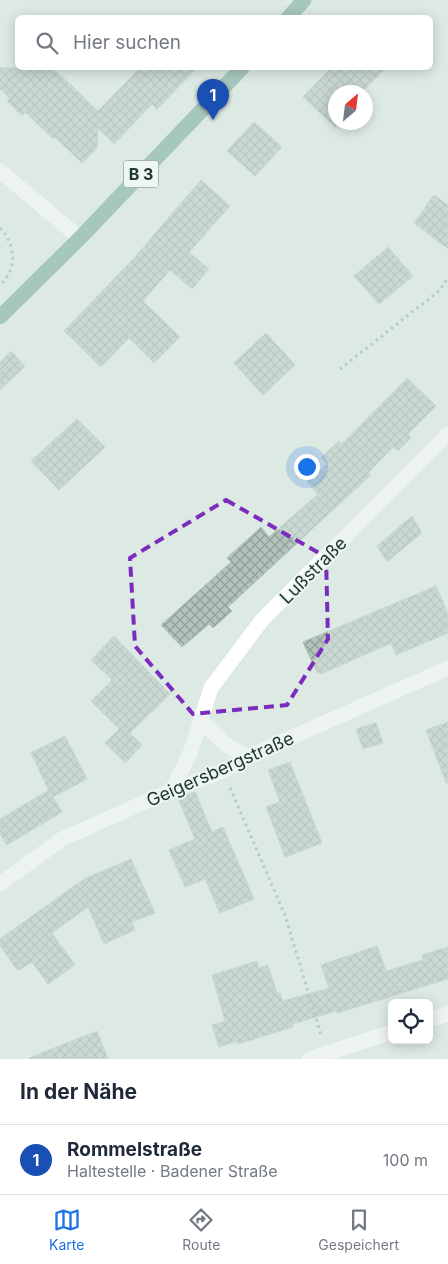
<!DOCTYPE html>
<html lang="de">
<meta charset="utf-8">
<style>
body{margin:0;font-family:Inter,sans-serif;background:#f2f2f3;color:#1f2937}
.controls{position:absolute;right:15px;bottom:15px;display:grid;overflow:hidden;border-radius:8px;box-shadow:0 2px 12px #0003}
.controls button{width:45px;height:45px;display:grid;place-items:center;padding:0;border:0;border-bottom:1px solid #e0e1e3;background:#fff;color:#1f2937;font:25px sans-serif}
.compass{position:absolute;left:328px;top:85px;width:45px;height:45px;border-radius:50%;background:#fff;box-shadow:0 2px 12px #0003;rotate:28deg}
.you{position:absolute;left:306px;top:466px;width:18px;height:18px;margin:-12px;border:4px solid #fff;border-radius:50%;background:#1a73e8;box-shadow:0 0 0 8px #1a73e833}
.badge{display:grid;place-items:center;width:32px;height:32px;border-radius:50%;background:#1a73e8;color:#fff;font-size:16px;font-weight:700}
.pin{position:absolute;translate:-50% -41px;filter:drop-shadow(0 1px 2px #0008)}
.pin::after{content:'';position:absolute;top:26px;width:18px;height:15px;background:inherit;clip-path:polygon(0 0,100% 0,50% 100%)}
.list{margin:0;padding:0;list-style:none}
h2{display:flex;justify-content:space-between;align-items:center;height:65px;margin:0;padding:0 20px;font-size:21px}
h2 small{font-size:16px;font-weight:400;color:#747a83}
.list li{display:grid;grid-template-columns:32px 1fr auto;gap:15px;align-items:center;box-sizing:border-box;height:70px;padding:0 20px;border-top:1px solid #e0e1e3}
.list b{display:block;font-size:19px;white-space:nowrap}
.list p{margin:0;font-size:16px;white-space:nowrap;color:#747a83}
.list em{font-size:16px;font-style:normal;color:#747a83}
.icon{flex:none;width:28px;height:28px;fill:none;stroke:currentColor;stroke-width:2;stroke-linecap:round;stroke-linejoin:round}
.map{position:relative;flex:none;width:448px;height:1059px;overflow:hidden}
.search{position:absolute;background:#fff;box-shadow:0 2px 12px #0003;left:15px;right:15px;top:15px;height:55px;display:flex;align-items:center;gap:12px;box-sizing:border-box;padding:0 18px;border-radius:8px;color:#747a83;font-size:19px}
.sheet{height:135px;background:#fff}
nav{display:flex;justify-content:space-around;align-items:center;box-sizing:border-box;height:70px;border-top:1px solid #e0e1e3;background:#fff;font-size:14px;color:#747a83}
nav a{display:grid;justify-items:center;gap:2px}
nav .on{color:#1a73e8}
.map>svg:first-child{display:block}
.building{fill:url(#building-cross-hatch);stroke:#b0c2ba}
.lines{fill:none;stroke-linecap:round;stroke-linejoin:round}
.path{stroke:#7eab9d;stroke-width:3;stroke-dasharray:2.5 4;stroke-linecap:butt}
.minor{stroke:#fff;stroke-width:15}
.secondary{stroke:#fff;stroke-width:15}
.primary{stroke:#639d8e;stroke-width:15}
.marked{fill:none;stroke:#7b2cbf;stroke-width:4;stroke-dasharray:10 6;stroke-linejoin:round}
.labels{text-anchor:middle;dominant-baseline:central;stroke-width:4;stroke-linejoin:round;paint-order:stroke}
.shield{fill:#edf6f1;stroke:#5e706b;stroke-width:1}
.shield-label{font-size:16px;font-weight:bold;fill:#203731}
.street-label{font-size:18px;fill:#203731;stroke:#edf6f1}
</style>
<div class="map">
<svg width="448" height="1059" viewBox="0 0 448 1059">
<defs>
<pattern id="building-cross-hatch" width="8" height="8" patternUnits="userSpaceOnUse" patternTransform="scale(1.25)"><rect width="8" height="8" fill="#b3c3bc"/><path d="M0 0l8 8M0 8l8-8" fill="none" stroke="#919f99"/></pattern>
</defs>
<rect width="100%" height="100%" fill="#dde9e3"/>
<g class="building">
<polygon points="0,68 53,68 98,111 140,68 197,68 157,109 152,104 114,144 98,128 97,148 82,163 55,137 53,139 25,112 22,116 7,101 10,98 0,89"/>
<polygon points="331,68 386,68 362,92 336,92 336,128 303,97"/>
<polygon points="254,122 282,147 255,176 227,151"/>
<polygon points="201,180 230,206 189,252 209,269 192,289 170,270 143,301 180,337 154,363 129,338 101,367 64,331 135,257"/>
<polygon points="434,195 448,205 448,249 414,223"/>
<polygon points="388,247 413,276 379,304 354,276"/>
<polygon points="266,333 295,365 263,395 234,363"/>
<polygon points="11,351 25,366 0,390 0,362"/>
<polygon points="407,378 436,406 408,434 411,438 398,451 393,447 368,473 371,475 228,607 232,611 213,628 209,624 182,647 161,625 231,562 227,558 261,527 269,537 318,494 307,482 327,464 321,458 339,441 342,444"/>
<polygon points="77,419 105,447 59,490 31,461"/>
<polygon points="412,516 422,533 387,562 377,546"/>
<polygon points="436,586 448,614 448,633 396,655 391,643 321,674 320,672 317,673 303,642"/>
<polygon points="114,636 170,694 130,733 142,745 125,763 105,743 119,729 91,701 112,680 91,660"/>
<polygon points="448,722 448,783 446,783 426,730"/>
<polygon points="376,723 383,743 363,749 356,729"/>
<polygon points="65,736 87,779 53,797 62,812 7,845 0,834 0,819 49,790 50,793 31,753"/>
<polygon points="290,762 322,843 285,857 266,807 280,802 268,770"/>
<polygon points="195,792 212,832 223,827 254,899 220,913 205,879 185,887 169,850 195,839 178,798"/>
<polygon points="131,859 155,913 132,922 135,930 104,944 88,907 52,933 75,965 48,984 32,962 18,971 0,946 0,939 84,879"/>
<polygon points="377,946 386,971 423,960 422,955 448,947 448,979 337,1013 336,1011 292,1024 293,1027 238,1044 237,1041 219,1047 212,1025 225,1021 212,975 257,961 259,968 268,965 277,993 280,993 283,1001 329,988 321,965"/>
<polygon points="97,1031 108,1059 30,1059 29,1058"/>
</g>
<g class="lines">
<g class="path">
<path d="M0,228C11,238 17,259 9,273C7,277 3,282 0,286"/>
<polyline points="340,369 439,291 448,278"/>
<polyline points="230,788 285,915 321,1035"/>
</g>
<g class="minor">
<polyline points="201,721 224,743 247,757"/>
<polyline points="172,790 191,751 211,688 262,620 448,434"/>
<polyline points="0,884 62,839 172,790 221,772 247,757 448,668"/>
<polyline points="429,1020 448,1014"/>
<polyline points="309,1059 392,1032"/>
</g>
<polyline class="secondary" points="0,171 80,238"/>
<g class="primary">
<polyline points="288,18 304,0"/>
<polyline points="0,317 80,238 242,68"/>
</g>
</g>
<path d="M0 0H448V1059H0ZM226,500L326,557L328,639L287,705L193,714L135,646L130,558Z" fill="#dde9e3" fill-opacity=".55" fill-rule="evenodd"/>
<path class="marked" d="M226,500L326,557L328,639L287,705L193,714L135,646L130,558Z"/>
<g class="labels">
<rect class="shield" x="123.5" y="160.5" width="35" height="27" rx="4"/>
<g class="shield-label">
<text x="141" y="174">B 3</text>
</g>
<g class="street-label">
<text transform="translate(313 570) rotate(-45)">Lußstraße</text>
<text transform="translate(220 769) rotate(-24)">Geigersbergstraße</text>
</g>
</g>
</svg>
<div class="controls">
<button><svg class="icon" aria-label="locate" viewBox="0 0 24 24"><circle cx="12" cy="12" r="6"/><path d="M12 2v4M12 18v4M2 12h4M18 12h4"/></svg></button>
</div>
<svg class="compass" viewBox="-18 -18 36 36"><path d="M0-13l5 13h-10z" fill="#e53935"/><path d="M0 13l5-13h-10z" fill="#747a83"/></svg>
<div class="you"></div>
<div class="pin badge" style="left:213px;top:120px;background:#1a4fb4">1</div>
<div class="search"><svg class="icon" aria-label="search" viewBox="0 0 24 24"><circle cx="10" cy="10" r="6"/><path d="M15 15l6 6"/></svg>Hier suchen</div>
</div>
<section class="sheet">
<h2>In der Nähe<small></small></h2>
<ul class="list">
<li><span class="badge" style="background:#1a4fb4">1</span><div><b>Rommelstraße</b><p>Haltestelle · Badener Straße</p></div><em>100 m</em></li>
</ul>
</section>
<nav>
<a class="on"><svg class="icon" aria-label="map" viewBox="0 0 24 24"><path d="M3 6l6-2 6 2 6-2v14l-6 2-6-2-6 2zM9 4v14M15 6v14"/></svg>Karte</a>
<a><svg class="icon" aria-label="directions" viewBox="0 0 24 24"><path d="M12 3l9 9-9 9-9-9zM9 14v-3h6M13 9l2 2-2 2"/></svg>Route</a>
<a><svg class="icon" aria-label="saved" viewBox="0 0 24 24"><path d="M7 4h10v16l-5-4-5 4z"/></svg>Gespeichert</a>
</nav>
